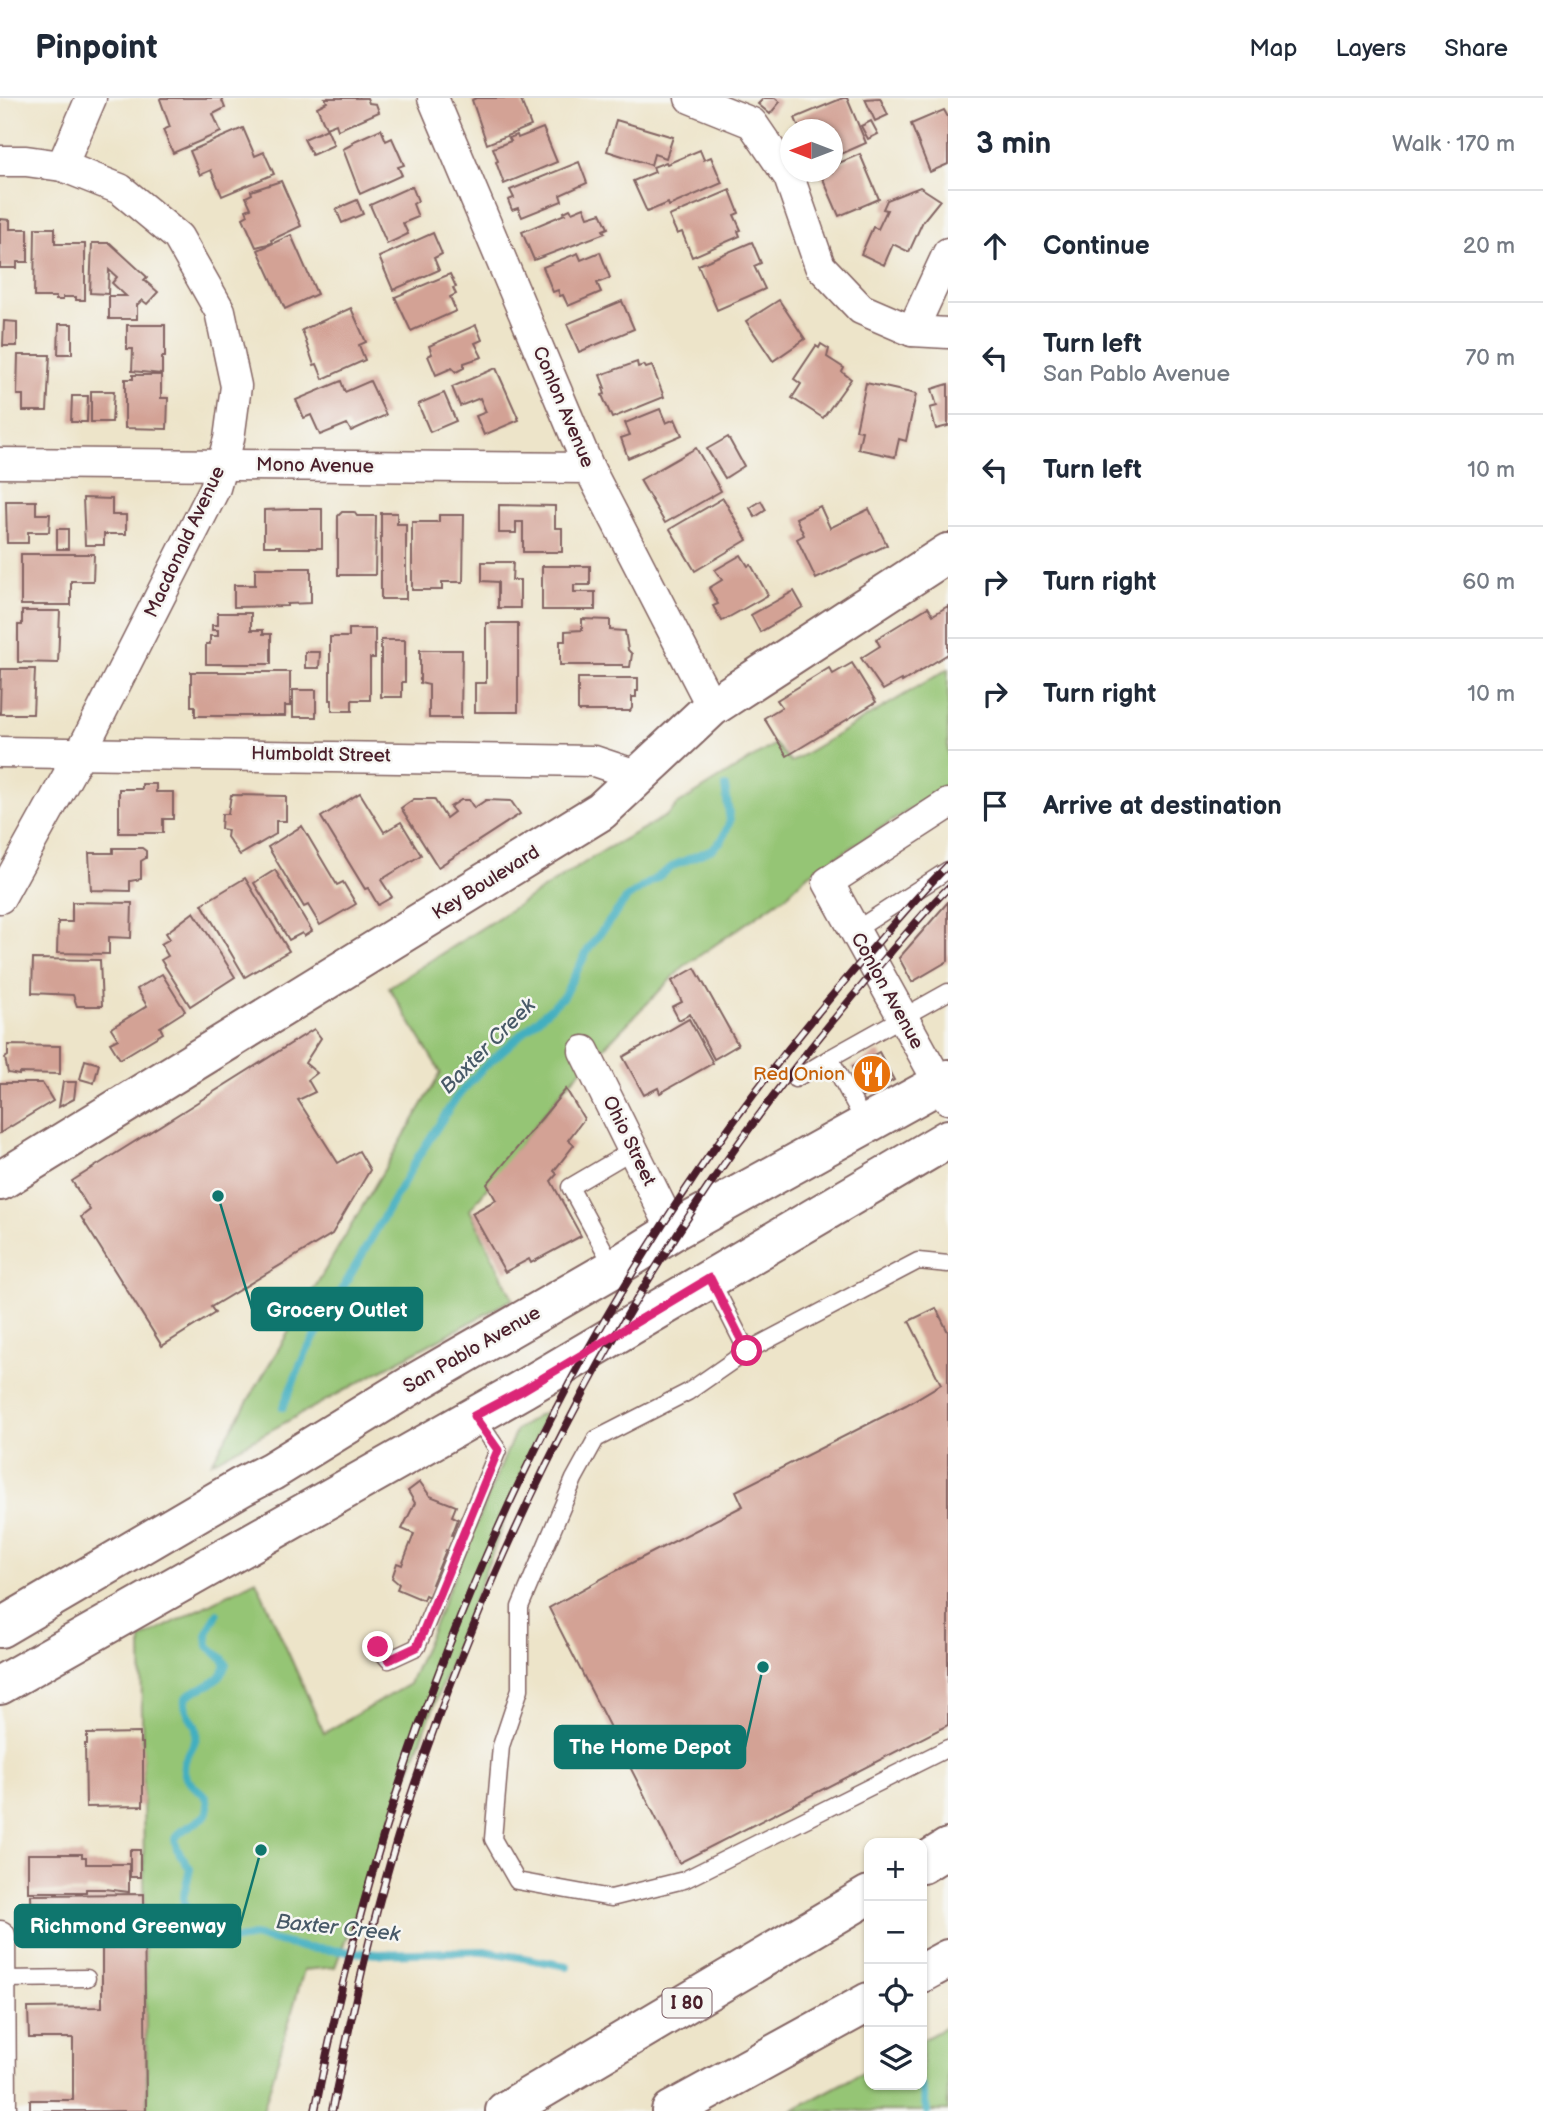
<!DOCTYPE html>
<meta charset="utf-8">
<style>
body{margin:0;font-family:"Balsamiq Sans",sans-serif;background:#f2f2f3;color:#1f2937}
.controls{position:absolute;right:21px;bottom:21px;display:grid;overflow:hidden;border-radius:14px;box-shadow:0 2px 5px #0004}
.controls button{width:63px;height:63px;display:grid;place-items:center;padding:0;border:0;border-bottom:2px solid #e0e1e3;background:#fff;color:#1f2937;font:35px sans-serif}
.compass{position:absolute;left:780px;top:21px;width:63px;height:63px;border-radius:50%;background:#fff;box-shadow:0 2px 5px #0004;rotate:270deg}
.stop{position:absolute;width:21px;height:21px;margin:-16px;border:5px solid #db2777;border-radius:50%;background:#fff}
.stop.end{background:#db2777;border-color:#fff;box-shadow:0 2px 7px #0008}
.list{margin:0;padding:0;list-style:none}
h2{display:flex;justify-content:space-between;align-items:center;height:91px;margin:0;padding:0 28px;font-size:30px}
h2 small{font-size:23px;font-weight:400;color:#747a83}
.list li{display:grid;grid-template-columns:46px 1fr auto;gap:21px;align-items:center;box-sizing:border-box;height:112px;padding:0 28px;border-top:2px solid #e0e1e3}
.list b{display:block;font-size:26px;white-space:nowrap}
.list p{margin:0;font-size:23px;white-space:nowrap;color:#747a83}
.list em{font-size:23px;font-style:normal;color:#747a83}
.icon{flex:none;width:38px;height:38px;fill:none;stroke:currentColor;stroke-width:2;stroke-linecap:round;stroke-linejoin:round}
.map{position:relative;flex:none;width:948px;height:2013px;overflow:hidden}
header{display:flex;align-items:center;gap:42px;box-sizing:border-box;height:98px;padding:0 35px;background:#fff;border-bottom:2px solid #e0e1e3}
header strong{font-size:33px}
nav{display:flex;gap:38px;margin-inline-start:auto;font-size:24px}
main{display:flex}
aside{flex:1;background:#fff}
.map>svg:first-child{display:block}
.green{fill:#95c574;stroke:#707250;stroke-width:2}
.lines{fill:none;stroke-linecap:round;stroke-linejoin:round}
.stream{stroke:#42afc0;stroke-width:8}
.building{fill:#d3a295}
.lane-casing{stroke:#836462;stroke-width:19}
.street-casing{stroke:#836462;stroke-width:33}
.secondary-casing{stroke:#836462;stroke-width:42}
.primary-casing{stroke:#836462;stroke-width:42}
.highway-casing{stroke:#836462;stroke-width:42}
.lane{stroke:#fff;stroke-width:16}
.street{stroke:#fff;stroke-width:30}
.secondary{stroke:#fff;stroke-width:38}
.primary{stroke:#fff;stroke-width:38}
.highway{stroke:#fff;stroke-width:38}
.rail-casing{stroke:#4a1f2b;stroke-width:8}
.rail{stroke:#f6f6f2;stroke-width:5;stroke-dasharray:16;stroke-linecap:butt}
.route{stroke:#db2777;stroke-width:9}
.labels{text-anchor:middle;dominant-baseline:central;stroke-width:5;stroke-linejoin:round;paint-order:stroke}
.shield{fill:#f6f6f2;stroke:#7e6067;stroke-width:2}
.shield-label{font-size:18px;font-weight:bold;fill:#4a1f2b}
.street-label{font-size:19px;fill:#4a1f2b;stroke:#f6f6f2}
.food-label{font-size:19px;fill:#c56008;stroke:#f6f6f2;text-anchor:end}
.water-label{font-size:21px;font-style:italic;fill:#475967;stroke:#f6f6f2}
.leader{fill:none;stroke:#0f766e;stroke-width:2.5}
.callout-dot{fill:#0f766e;stroke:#f6f6f2;stroke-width:2.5}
.callout{fill:#0f766e;stroke:#0f766e;stroke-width:2.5}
.callout-label{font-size:21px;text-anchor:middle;font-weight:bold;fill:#fff}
</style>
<header>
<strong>Pinpoint</strong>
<nav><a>Map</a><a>Layers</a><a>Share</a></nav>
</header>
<main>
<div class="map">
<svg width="948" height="2013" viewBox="0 0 948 2013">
<rect width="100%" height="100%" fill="#f6f6f2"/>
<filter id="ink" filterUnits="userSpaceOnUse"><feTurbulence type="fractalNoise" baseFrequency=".0143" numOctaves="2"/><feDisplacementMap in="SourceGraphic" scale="14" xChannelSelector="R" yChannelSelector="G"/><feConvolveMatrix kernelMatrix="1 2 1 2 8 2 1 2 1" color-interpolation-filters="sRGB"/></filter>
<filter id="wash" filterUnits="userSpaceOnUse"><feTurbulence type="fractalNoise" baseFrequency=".00686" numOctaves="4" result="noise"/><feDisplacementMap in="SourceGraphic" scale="28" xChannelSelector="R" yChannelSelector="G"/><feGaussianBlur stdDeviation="1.57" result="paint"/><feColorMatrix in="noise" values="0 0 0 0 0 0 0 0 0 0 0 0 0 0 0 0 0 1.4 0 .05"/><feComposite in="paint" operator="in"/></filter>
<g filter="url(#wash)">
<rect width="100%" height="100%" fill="#ede4c9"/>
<g class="green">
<polygon points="948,571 948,687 805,779 787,797 683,869 565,989 470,1112 513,1201 212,1364 441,975 389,889 606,751 668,717 677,707 775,646 791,664"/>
<polygon points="546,1313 335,1869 304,1872 263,2013 147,2013 141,1541 256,1482 324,1635 409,1586 516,1332"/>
<polygon points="948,1928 948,2013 791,2013 869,1971 869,1987 922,1987 922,1942"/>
</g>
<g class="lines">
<g class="stream">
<polyline points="283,1309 305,1256 418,1059 456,1000 482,971 563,899 589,850 627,800 675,767 712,751 722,742 730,723 725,689"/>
<path d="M217,1516L207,1535L208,1548L222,1560L226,1566C218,1595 186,1587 185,1604C184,1617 199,1623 196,1639C193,1654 178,1663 186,1679C193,1693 213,1694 207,1714C204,1724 183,1727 175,1741L177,1751L190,1771L183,1800L190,1825L199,1836L208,1840L232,1843L253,1838L306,1850L378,1856L485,1853L567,1868"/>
<polyline points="921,1987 927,2013"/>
</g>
</g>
<g id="blocks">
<g class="building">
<polygon points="161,0 221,0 225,10 213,16 221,34 173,55 163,32 170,29 160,1"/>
<polygon points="325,0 367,0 369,5 376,6 379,14 338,32 336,26 326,30 317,9 327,4"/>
<polygon points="476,0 520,0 531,28 487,46 472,2"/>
<polygon points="764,0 775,0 780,4 770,16 758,6"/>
<polygon points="843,0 847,0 866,45 832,60 832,32 800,32 795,20"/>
<polygon points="880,0 888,17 875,23 865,1"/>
<polygon points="944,12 948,19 948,66 930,74 911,26"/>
<polygon points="616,22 673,39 666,60 654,56 651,67 607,53"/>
<polygon points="871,23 878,36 868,41 861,28"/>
<polygon points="243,30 255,58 264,54 274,76 222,98 211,72 200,77 190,53"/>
<polygon points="543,30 557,64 504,86 496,64 498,63 493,50 511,43 509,40 517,37 518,40"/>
<polygon points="327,31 334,47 312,57 304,41"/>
<polygon points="381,31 386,43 392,40 404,67 398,69 402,77 360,96 343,51 353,46 352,44"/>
<polygon points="700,52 704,62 711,59 722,85 669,108 668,105 647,114 633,83 655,74 653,69 666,64 667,66"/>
<polygon points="860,56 879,101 839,118 820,74 832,74 832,68"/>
<polygon points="579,64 587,85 560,97 562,103 522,119 518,110 512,112 508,102 514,100 510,92"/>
<polygon points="281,83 301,128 271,142 272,145 256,149 243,120 248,117 246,112 251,110 246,99 252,96 251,93"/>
<polygon points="412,88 418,103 413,106 418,119 403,125 408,136 387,146 370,107"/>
<polygon points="920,89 940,102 923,123 909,154 893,146 884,167 861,156 873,129 878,131 887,112 883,111 887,102"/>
<polygon points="730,92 739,115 734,117 741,132 738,133 740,138 692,159 682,134 677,136 669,118"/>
<polygon points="357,102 363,116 342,125 336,111"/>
<polygon points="584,109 588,119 601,115 608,130 603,132 605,135 534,162 522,134 565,116 564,114 570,111 572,114"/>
<polygon points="0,121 10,122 10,131 28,131 28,164 17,164 17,170 0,170"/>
<polygon points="35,130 55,130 55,146 85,146 85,202 76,202 76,199 63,199 63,202 56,202 56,199 34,199"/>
<polygon points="433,135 442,156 434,160 439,172 393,192 379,159"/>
<polygon points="291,137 317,196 285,211 258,152"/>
<polygon points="752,144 761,165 754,168 765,191 717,212 698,167"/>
<polygon points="92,145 110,145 147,179 144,182 158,194 147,206 142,202 137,207 137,221 109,221 109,198 126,198 112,185 117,179 109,172 108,196 90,195"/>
<polygon points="600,154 610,180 597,185 601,194 568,208 563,197 560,198 558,192 553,194 543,169 578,155 581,162"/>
<polygon points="450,176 456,189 453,190 456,196 450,199 456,213 411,233 395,199"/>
<polygon points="779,202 805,241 773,263 746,223"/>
<polygon points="622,203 634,231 579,254 567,226"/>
<polygon points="351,210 366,244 359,247 365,262 323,281 317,266 314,267 302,232"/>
<polygon points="4,223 17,224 17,248 3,248"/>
<polygon points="59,226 72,226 72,256 58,256"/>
<polygon points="127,227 165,227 165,259 162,259 162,276 132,273 133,251 127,251"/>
<polygon points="476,227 482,242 475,245 482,259 464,265 464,270 456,274 452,270 436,277 428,258 432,256 429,248"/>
<polygon points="821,246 829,251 827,259 844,270 842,274 851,281 823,320 792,300 801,286 794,281 816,248 819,250"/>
<polygon points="18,257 50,257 47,313 23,313 23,297 17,297"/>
<polygon points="637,264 638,269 644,267 646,270 652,268 664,299 612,320 602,297 605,296 603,290 605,290 600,277"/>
<polygon points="496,270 519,322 484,337 476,318 486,314 480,300 460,308 452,289"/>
<polygon points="133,277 161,277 161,300 168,300 167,331 125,330 125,281 133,281"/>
<polygon points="341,283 345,294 370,283 386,317 351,333 347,326 320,337 311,317 304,320 296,302"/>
<polygon points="866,285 916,296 906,343 899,341 895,359 858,351 862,333 856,332"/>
<polygon points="948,286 948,328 936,331 930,310 937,308 932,291"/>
<polygon points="91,293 114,293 112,324 91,324"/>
<polygon points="444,295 456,323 430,334 418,306"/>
<polygon points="72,298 88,298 87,324 71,324"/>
<polygon points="660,311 666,325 675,321 682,337 628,360 621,340 630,337 625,325"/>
<polygon points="728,339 744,368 725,380 707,351"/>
<polygon points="696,350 721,393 665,425 640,382"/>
<polygon points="83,400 112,401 112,417 126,417 126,436 104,436 104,447 85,447"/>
<polygon points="723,400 747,442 695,473 670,431"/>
<polygon points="6,403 36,403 36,416 50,416 49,434 28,434 28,445 7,445"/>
<polygon points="761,403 766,412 755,419 750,410"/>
<polygon points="499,407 555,408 555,430 562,430 562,454 523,454 523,424 516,424 516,435 499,435"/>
<polygon points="820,408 830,430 869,411 887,447 816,481 797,441 804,437 796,420"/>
<polygon points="294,411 322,411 322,450 280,450 280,448 264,448 264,412"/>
<polygon points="342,414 354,414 357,418 376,418 375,477 338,477 338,418"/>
<polygon points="381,415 397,415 397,426 406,426 406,501 381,501"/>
<polygon points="439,417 464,417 463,484 442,484 442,492 412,492 412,424 439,424"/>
<rect x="57" y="431" width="11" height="20"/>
<polygon points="21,456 94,456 93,483 71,483 71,507 21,507"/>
<polygon points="741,457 748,468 751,467 768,497 722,523 713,508 718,506 709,490 722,482 715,472"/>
<polygon points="482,464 513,464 512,482 520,482 520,510 498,510 498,484 482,483"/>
<polygon points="542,468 590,468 590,487 574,487 574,494 595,494 595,512 542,512"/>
<polygon points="255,470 311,470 311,505 287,506 287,508 234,509 234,487 255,487"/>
<polygon points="794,493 803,509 760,534 751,517"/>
<polygon points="948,508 948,556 902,584 901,582 883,592 861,560 880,548 876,541 928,509 933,517"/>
<polygon points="22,513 60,513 58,565 18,564 18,527 22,527"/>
<polygon points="218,515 251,515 251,532 263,532 263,536 271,536 271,566 206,566 206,546 210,546 210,538 218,538 218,532 212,532 212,527 218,527"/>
<polygon points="582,521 610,522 610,532 625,533 628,552 632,556 630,569 623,569 623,567 560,567 560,543 565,543 565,533 582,532"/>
<polygon points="486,525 518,525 518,614 475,614 475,585 486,585"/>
<polygon points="349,531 375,531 375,560 370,560 370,602 352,602 352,613 332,613 332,602 330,602 330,539 349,539"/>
<polygon points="381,542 405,542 405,584 402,584 402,599 381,599"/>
<polygon points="420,552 462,552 461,620 429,620 429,587 420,585"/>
<polygon points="305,554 320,554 319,570 305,570"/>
<polygon points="852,565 876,604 787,658 764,620 782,609 777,602 829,570 833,576"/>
<polygon points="1,571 35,571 33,616 0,616"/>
<polygon points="191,574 290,574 290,608 285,608 285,618 195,618 195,608 191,608"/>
<polygon points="578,580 638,580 638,593 636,593 636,599 632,599 632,610 630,613 578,613"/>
<rect x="293" y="592" width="23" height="27"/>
<polygon points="142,686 156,686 156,694 173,694 173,721 163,721 163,735 119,735 119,691 142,691"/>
<polygon points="360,695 384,734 401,724 421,757 381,782 392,799 378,807 368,790 365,791 321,719"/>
<polygon points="231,697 286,698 286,723 276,723 276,736 240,757 227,739 228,732 221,731 222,716 228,716"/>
<polygon points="414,701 434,701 446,720 454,714 450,709 461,702 469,702 474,710 486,702 511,703 520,716 438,769 401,710"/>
<polygon points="302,728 337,787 343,784 356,806 320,827 308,807 304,809 268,749"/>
<polygon points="113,750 142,750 146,753 146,760 141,763 141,781 130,783 130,793 91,792 89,755 113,755"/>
<polygon points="275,772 312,833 304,838 302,835 289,842 254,785"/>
<polygon points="245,780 289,853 245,879 202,806"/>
<polygon points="72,804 132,805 131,840 109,839 109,856 57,855 58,824 72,824"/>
<polygon points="948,804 948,863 912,884 899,860"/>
<polygon points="194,814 235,879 190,908 161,862 168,858 161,846 170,841 166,835"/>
<polygon points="33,861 100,862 102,908 77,908 73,897 32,895"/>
<polygon points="695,870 738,947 714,961 690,916 679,922 672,909 682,904 672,883"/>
<polygon points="162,876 185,913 160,929 163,935 120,961 110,945 118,941 111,930 147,908 137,891"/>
<polygon points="689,921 713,965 660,995 658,990 644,997 623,959"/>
<polygon points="314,931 321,940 305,965 317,975 308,982 315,994 298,1002 338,1065 359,1053 370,1072 332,1136 211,1209 215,1215 162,1248 81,1119 90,1112 72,1083"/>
<polygon points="8,947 60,948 60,976 19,975 19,977 8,975 5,960 8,958"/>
<polygon points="879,954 894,982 861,1000 857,993 863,989 852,969"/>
<polygon points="85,962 99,966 94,985 80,981"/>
<polygon points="63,984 76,984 74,1001 59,1009"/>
<polygon points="0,985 42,985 53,1003 0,1035"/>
<polygon points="566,991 584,1021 568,1042 574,1047 554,1073 557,1076 551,1083 581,1138 531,1165 529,1161 505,1174 472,1115 496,1102 487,1086"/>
<polygon points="936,1210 948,1234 948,1627 679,1765 549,1510 614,1474 743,1408 736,1393 906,1307 941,1286 909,1223"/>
<polygon points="420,1384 430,1398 456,1408 452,1418 458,1421 452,1437 455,1439 449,1453 446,1452 432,1486 434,1487 429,1499 425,1497 423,1502 397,1491 399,1486 392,1480 397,1465 402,1467 414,1436 402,1431 415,1405 408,1393"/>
<polygon points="140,1635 140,1645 143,1645 143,1708 86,1709 85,1646 87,1646 87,1636"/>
<rect x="130" y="1752" width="10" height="27"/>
<polygon points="28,1756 82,1756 82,1759 86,1759 86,1766 129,1766 129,1794 105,1791 86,1791 86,1794 28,1794"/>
<polygon points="144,1796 146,2013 30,2013 30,2002 73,2002 73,1940 29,1940 28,1910 102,1909 102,1827 32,1827 31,1797"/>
</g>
</g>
</g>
<g filter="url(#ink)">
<use href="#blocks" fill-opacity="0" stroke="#836462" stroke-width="2"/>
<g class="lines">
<g class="lane-casing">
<g id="lane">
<polyline points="854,833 948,772"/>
<polyline points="795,981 830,960"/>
<polyline points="866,1027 830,960 948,894"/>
<polyline points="614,1170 570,1089 633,1052"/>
<polyline points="710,1180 747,1253 918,1163 948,1166"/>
<polyline points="747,1253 688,1294 596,1341 574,1381 520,1509 520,1591 501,1648 493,1741 517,1783 611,1800 684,1782 948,1650"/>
<polyline points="378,1549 389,1562 417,1549 498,1352 475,1318"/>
<polyline points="1,1881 87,1880"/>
</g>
</g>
<g class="street-casing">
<g id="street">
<polyline points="433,0 589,370 712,609"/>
<polyline points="690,0 752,25 789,79 820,168 861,211 912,233 948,235"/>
<polyline points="0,63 26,63 62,68 120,91 178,139 220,213 236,288 229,341 215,390 81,654 0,800"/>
<polyline points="62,68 91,0"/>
<polyline points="912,233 948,155"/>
<polyline points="0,365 589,370"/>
<polyline points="0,654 594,663 639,678"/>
<polyline points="948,706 828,784 948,1001"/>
<polyline points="584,953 673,1133"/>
<polyline points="0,1838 1,2013"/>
</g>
</g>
<g class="secondary-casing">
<polyline id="secondary" points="0,1083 601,713 712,609 948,455"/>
</g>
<g class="primary-casing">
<g id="primary">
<polyline points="0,1530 241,1389 272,1373 418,1283 614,1170 673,1133 948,981"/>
<polyline points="0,1587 523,1291 948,1041"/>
</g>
</g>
<g class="highway-casing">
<g id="highway">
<polyline points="922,1766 948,1750"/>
<polyline points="922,1875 948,1861"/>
<polyline points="505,2013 869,1797"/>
<polyline points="671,2013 869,1904"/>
</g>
</g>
<use href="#lane" class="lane"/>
<use href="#street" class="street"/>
<use href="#secondary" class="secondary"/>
<use href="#primary" class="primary"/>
<use href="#highway" class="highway"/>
<g class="rail-casing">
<g id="rail">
<path d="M315,2013C397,1594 568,1203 848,879C881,841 913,802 948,767"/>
<path d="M332,2013C354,1904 378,1794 414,1688C498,1439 618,1203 777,993C811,948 847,905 883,863C904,838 925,813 948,790"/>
</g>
</g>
<use href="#rail" class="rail"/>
</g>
</g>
<g class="lines" filter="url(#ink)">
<polyline class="route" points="378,1549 389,1562 417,1549 498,1352 474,1318 523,1292 710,1180 747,1253"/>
</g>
<defs>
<g id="restaurant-disc" transform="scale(2.0125)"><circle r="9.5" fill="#e8710a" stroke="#f6f6f2"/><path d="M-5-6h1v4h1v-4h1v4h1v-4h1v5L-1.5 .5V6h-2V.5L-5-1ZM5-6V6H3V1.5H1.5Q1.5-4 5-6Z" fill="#fff"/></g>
</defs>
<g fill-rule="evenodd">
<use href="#restaurant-disc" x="872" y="976"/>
</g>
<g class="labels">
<rect class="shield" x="662.5" y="1890.5" width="49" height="29" rx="5"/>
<g class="shield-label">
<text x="687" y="1905">I 80</text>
</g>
<g class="street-label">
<text transform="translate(563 309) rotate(67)">Conlon Avenue</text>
<text transform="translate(315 368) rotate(1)">Mono Avenue</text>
<text transform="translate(185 444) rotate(-65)">Macdonald Avenue</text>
<text transform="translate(321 657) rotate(1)">Humboldt Street</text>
<text transform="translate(486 785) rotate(-32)">Key Boulevard</text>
<text transform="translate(887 893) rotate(61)">Conlon Avenue</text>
<text transform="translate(629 1043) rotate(64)">Ohio Street</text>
<text transform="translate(472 1252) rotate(-30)">San Pablo Avenue</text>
</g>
<g class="food-label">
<text x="845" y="976">Red Onion</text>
</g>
<g class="water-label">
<text transform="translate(488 948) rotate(-45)">Baxter Creek</text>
<text transform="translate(338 1830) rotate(6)">Baxter Creek</text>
</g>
</g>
<path class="leader" d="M218 1098L252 1211M763 1569L745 1649M261 1752L240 1828"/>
<g class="callout-dot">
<circle cx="218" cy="1098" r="7"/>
<circle cx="763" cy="1569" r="7"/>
<circle cx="261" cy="1752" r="7"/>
</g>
<g class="callout">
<rect x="252" y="1190" width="170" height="42" rx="7"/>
<rect x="555" y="1628" width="190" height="42" rx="7"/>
<rect x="15" y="1807" width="225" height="42" rx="7"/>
</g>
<g class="callout-label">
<text x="337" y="1219">Grocery Outlet</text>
<text x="650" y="1656">The Home Depot</text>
<text x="128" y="1835">Richmond Greenway</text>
</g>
</svg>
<div class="controls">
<button>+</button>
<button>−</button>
<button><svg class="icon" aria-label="locate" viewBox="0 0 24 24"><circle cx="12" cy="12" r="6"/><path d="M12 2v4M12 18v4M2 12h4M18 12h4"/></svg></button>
<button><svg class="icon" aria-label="layers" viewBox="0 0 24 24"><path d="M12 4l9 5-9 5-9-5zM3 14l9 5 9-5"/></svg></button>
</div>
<svg class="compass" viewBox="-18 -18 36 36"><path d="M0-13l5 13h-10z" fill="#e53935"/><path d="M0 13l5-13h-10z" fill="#747a83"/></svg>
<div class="stop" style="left:747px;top:1253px"></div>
<div class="stop end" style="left:378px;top:1549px"></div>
</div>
<aside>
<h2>3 min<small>Walk · 170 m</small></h2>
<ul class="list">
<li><svg class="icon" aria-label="ahead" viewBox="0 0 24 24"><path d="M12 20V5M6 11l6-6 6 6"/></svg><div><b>Continue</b></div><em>20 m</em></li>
<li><svg class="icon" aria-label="left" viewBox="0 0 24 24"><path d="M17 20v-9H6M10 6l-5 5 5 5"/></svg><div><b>Turn left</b><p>San Pablo Avenue</p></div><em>70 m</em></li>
<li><svg class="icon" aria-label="left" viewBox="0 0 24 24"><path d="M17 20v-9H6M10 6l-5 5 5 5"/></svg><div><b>Turn left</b></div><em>10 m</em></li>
<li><svg class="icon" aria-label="right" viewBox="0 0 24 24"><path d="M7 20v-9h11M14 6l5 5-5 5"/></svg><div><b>Turn right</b></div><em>60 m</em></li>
<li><svg class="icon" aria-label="right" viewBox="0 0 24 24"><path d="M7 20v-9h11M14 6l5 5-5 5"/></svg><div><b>Turn right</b></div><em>10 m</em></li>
<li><svg class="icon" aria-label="arrive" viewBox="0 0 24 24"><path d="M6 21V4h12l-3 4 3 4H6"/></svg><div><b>Arrive at destination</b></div></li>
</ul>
</aside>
</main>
